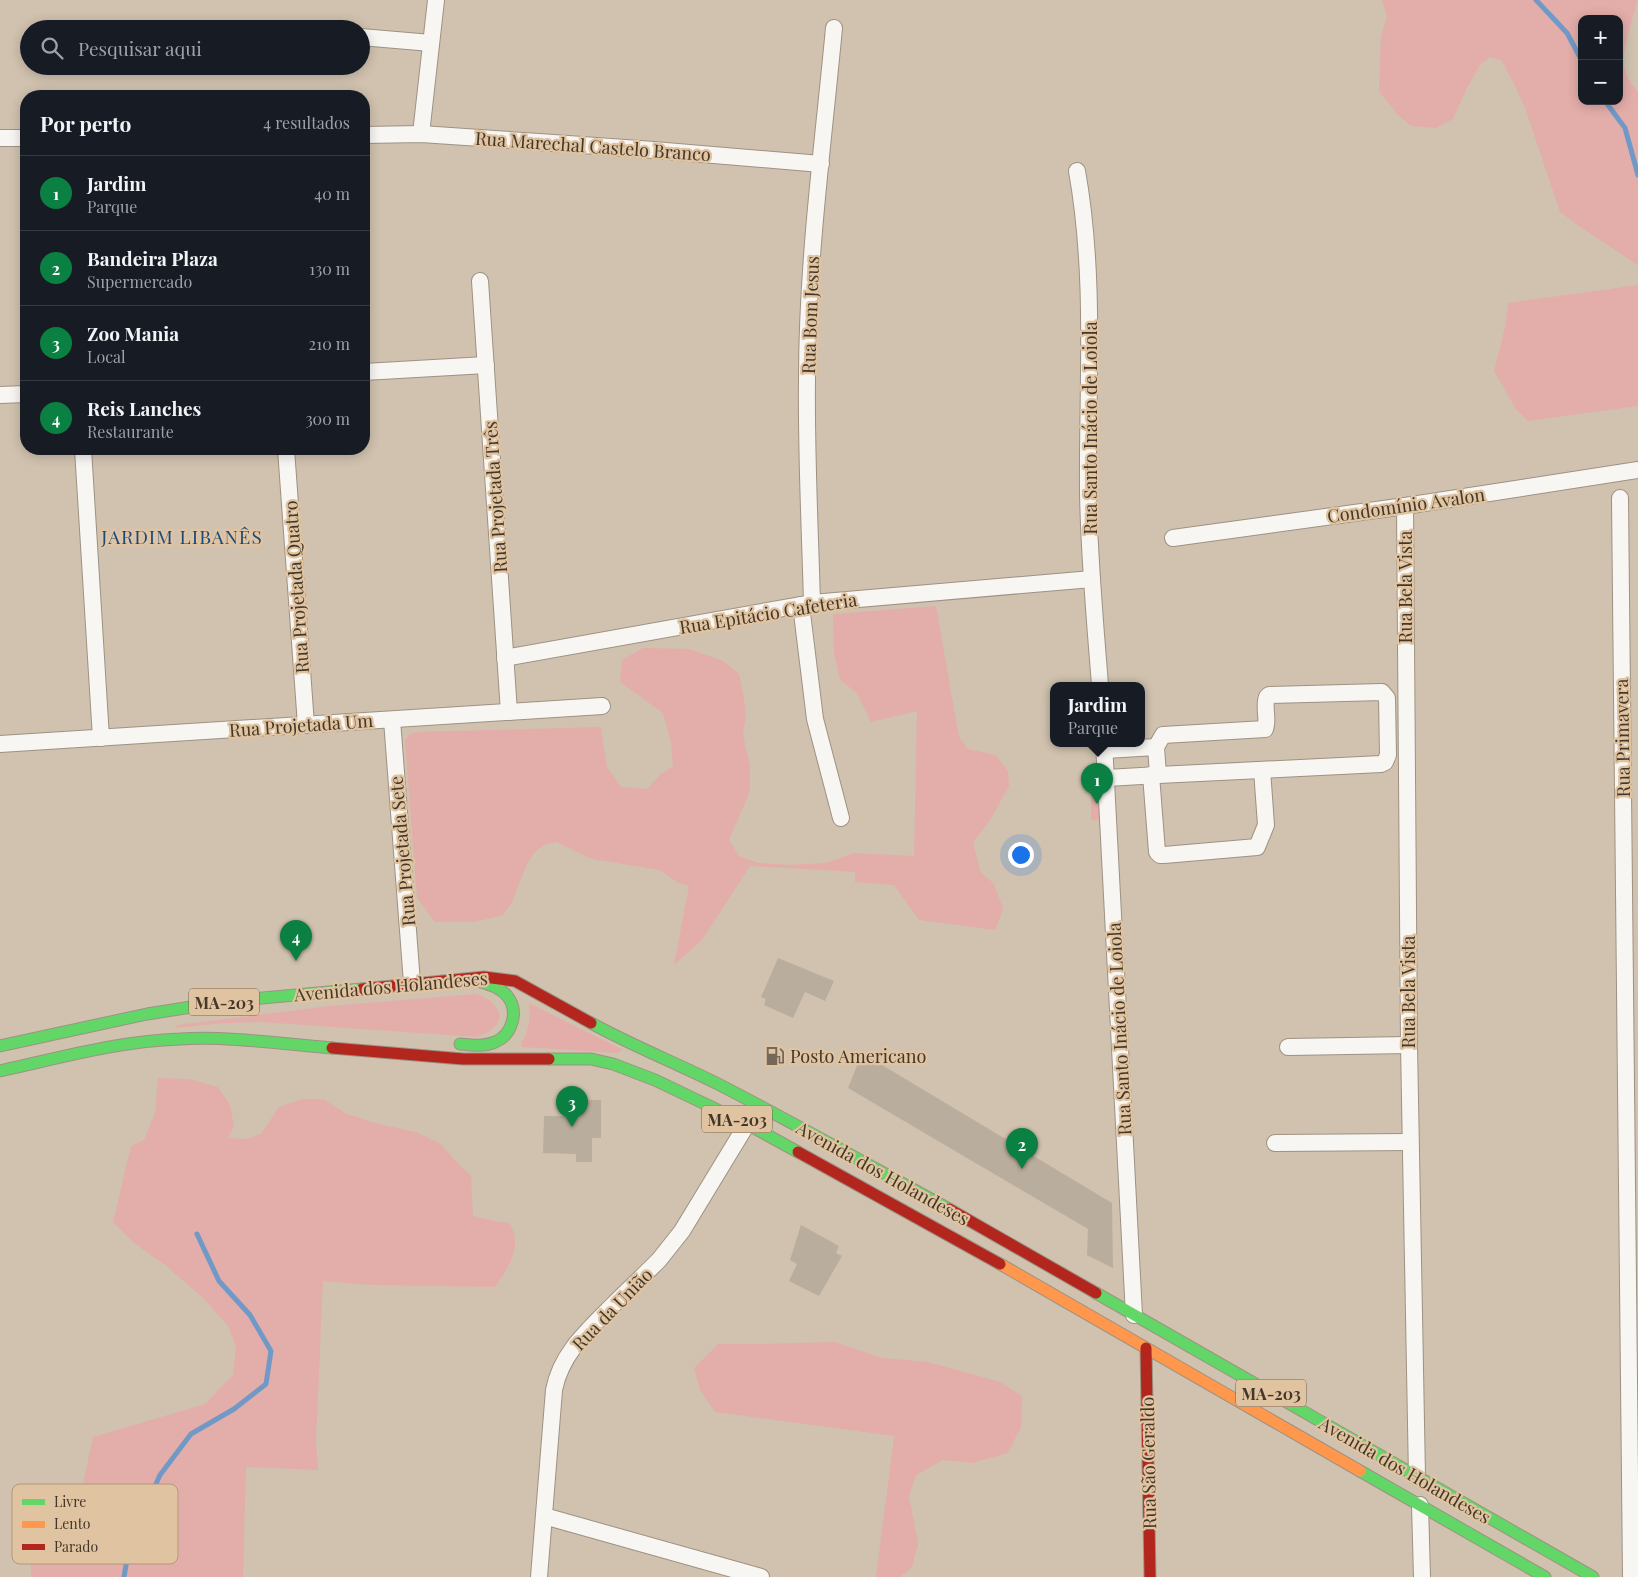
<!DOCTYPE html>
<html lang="pt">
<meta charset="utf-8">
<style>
body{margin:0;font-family:"Playfair Display",serif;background:#242831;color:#f1f3f6}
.controls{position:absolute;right:15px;top:15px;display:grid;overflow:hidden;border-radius:10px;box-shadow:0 2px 12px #0003}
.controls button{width:45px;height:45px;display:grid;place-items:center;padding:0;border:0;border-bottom:1px solid #363941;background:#171b24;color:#f1f3f6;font:25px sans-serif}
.you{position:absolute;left:1020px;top:854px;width:18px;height:18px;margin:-12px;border:4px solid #fff;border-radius:50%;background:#1a73e8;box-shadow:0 0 0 8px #1a73e833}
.badge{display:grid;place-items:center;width:32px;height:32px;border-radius:50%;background:#0b8043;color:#fff;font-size:16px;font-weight:700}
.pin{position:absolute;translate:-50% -41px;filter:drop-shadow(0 1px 2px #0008)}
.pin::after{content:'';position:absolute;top:26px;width:18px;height:15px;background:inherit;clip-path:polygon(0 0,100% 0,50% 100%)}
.popup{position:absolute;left:1050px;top:682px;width:95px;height:65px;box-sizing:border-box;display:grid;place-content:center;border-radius:10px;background:#171b24;filter:drop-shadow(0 1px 4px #0005);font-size:16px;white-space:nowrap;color:#9ea1a6}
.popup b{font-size:19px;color:#f1f3f6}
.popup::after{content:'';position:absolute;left:50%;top:100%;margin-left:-10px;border:10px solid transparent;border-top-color:#171b24}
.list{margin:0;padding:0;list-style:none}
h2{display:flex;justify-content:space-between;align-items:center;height:65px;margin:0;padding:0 20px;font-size:21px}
h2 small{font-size:16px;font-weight:400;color:#9ea1a6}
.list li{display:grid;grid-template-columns:32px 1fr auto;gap:15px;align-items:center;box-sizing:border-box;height:75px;padding:0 20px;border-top:1px solid #363941}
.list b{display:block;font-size:19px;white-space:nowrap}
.list p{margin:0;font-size:16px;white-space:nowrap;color:#9ea1a6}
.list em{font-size:16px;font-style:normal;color:#9ea1a6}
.icon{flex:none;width:28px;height:28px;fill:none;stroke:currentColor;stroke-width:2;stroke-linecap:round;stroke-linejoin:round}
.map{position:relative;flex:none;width:1638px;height:1577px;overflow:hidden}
.search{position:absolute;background:#171b24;box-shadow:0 2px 12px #0003;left:20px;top:20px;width:350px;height:55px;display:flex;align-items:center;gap:12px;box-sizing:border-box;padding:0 18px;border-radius:28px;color:#9ea1a6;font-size:19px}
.panel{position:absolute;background:#171b24;box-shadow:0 2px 12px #0003;left:20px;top:90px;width:350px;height:365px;border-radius:20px}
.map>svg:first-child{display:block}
.green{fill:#e3ada9;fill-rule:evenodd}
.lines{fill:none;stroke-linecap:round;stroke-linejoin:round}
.stream{stroke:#7099c7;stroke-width:5}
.building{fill:#b9ad9d}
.street-casing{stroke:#9d9283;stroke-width:18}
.fast-casing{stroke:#9d9283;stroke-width:13}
.slow-casing{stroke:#9d9283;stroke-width:13}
.jam-casing{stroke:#9d9283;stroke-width:13}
.street{stroke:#f8f6f3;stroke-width:16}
.fast{stroke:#63d668;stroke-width:11}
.slow{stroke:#ff974d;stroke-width:11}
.jam{stroke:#b3261e;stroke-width:11}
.labels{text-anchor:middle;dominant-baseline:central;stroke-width:4.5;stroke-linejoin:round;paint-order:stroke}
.shield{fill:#e0c3a0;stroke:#72614d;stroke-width:1}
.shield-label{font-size:16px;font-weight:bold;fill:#433729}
.street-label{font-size:18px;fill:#433729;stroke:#e0c3a0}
.poi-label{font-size:18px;fill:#433729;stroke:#e0c3a0;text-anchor:start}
.neighbourhood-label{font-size:19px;letter-spacing:1px;fill:#1a4a7d;stroke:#e0c3a0}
.key{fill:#e0c3a0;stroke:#b1997c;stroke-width:1}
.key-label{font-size:14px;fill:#433729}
</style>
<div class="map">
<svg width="1638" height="1577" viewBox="0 0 1638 1577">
<rect width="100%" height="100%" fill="#d1c2af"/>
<g class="green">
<path d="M1382,0H1637C1634,20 1617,57 1627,76C1630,82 1634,87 1638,92V265L1586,231L1560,212L1525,108L1516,88L1502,61L1490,57L1480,65L1467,88L1453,119L1436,128L1411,126L1398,115L1379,91L1381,37L1387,17ZM1582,19H1619V101H1582Z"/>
<polygon points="1638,285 1638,406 1528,421 1516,409 1494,371 1505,328 1508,303"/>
<polygon points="936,606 959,737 968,749 996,755 1008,771 1009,786 989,822 973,842 980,871 994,884 1003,909 995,930 919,920 894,885 855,882 855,872 750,866 702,940 674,965 689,886 679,883 659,870 592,859 556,842 544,845 533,854 526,866 512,902 503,915 475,922 435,922 417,898 405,740 410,734 416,732 601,727 607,767 621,787 647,789 660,775 673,766 671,743 663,713 620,682 622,660 643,648 689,649 723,661 739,674 743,693 746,713 743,735 750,766 750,791 729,840 739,856 758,863 789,865 826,863 854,853 914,856 917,711 871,722 857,693 840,680 834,654 833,614"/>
<polygon points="1091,788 1101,789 1104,821 1091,820"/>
<path d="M475,994C491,997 510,1015 492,1029C488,1033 482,1034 477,1037L261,1022L225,1023L175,1028L177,1025L329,1006Z"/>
<path d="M529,1003L623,1050L617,1053L522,1047L521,1043C530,1030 530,1019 529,1003Z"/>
<path d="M158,1078L189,1079L218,1087L230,1105L234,1126L228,1138L246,1139L261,1134L279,1107L302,1099H323L347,1114L379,1124L416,1132L441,1144L460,1166L471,1175L473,1216L494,1221L510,1223C512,1228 515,1234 515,1239C516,1257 505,1273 495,1287L372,1285L323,1281L316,1441L318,1470L246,1467L243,1577H31V1563L41,1534L66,1515L80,1498L93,1437L205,1404L233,1375L236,1346L228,1326L202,1297L164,1264L134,1243L113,1222L131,1146L144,1140L155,1113Z"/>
<polygon points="835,1342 882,1358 928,1362 1000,1382 1022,1396 1021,1427 1008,1453 972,1463 943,1460 916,1475 909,1496 918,1544 912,1567 900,1577 876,1577 894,1436 715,1412 700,1390 694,1368 718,1344 760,1344"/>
</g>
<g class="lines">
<g class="stream">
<polyline points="1536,0 1567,33 1582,61"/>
<polyline points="1605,101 1625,128 1638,175"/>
<polyline points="124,1577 130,1542 160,1475 191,1434 234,1409 266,1384 271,1351 250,1315 219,1281 197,1234"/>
</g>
</g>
<g class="building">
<polygon points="778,958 834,981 825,1001 805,992 793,1018 764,1005 766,999 761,997"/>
<polygon points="862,1053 1112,1203 1113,1268 1087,1255 1088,1229 848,1088"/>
<polygon points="572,1100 601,1100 601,1138 592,1138 592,1162 576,1162 576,1154 543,1153 544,1116 572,1116"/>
<polygon points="801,1225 839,1246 836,1253 842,1256 819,1296 789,1281 797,1264 790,1260"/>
</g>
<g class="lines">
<g class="street-casing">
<g id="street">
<polyline points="361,37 431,43"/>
<polyline points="421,134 436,0"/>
<polyline points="364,135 421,134 539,142 654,150 821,164"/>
<polyline points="0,138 26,138"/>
<path d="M1077,171C1096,277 1087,385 1088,492C1089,557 1095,621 1100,685"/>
<polyline points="480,281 509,712"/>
<polyline points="364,372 486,365"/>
<polyline points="0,395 26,394"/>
<polyline points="83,449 101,738"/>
<polyline points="286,449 306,725"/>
<polyline points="1620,498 1631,1577"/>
<polyline points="1405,506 1409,1045 1417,1477"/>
<polyline points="1173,538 1405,506 1638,470"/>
<path d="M812,603C810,528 806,454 807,379C807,262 823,145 834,28"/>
<polyline points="801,605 815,719 841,818"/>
<polyline points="505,658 812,603 1092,579"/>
<polyline points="392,720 412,983"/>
<polyline points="1104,743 1134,1315"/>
<polyline points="0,744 602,706"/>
<path d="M1156,747L1163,735L1265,729C1269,719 1263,707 1267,697L1269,695L1382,692L1387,698L1388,755L1385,762L1381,764L1158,775"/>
<polyline points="1105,750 1156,747 1158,775 1107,778"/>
<polyline points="1151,775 1157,852 1160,855 1164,855 1257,847 1266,825 1262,770"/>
<polyline points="1288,1047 1409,1045"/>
<polyline points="1275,1143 1410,1142"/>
<polyline points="1420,1505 1422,1577"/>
<polyline points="544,1516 761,1577"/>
<path d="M539,1577L554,1390C561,1354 587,1331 612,1306C627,1291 643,1276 659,1260L682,1231L747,1124"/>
</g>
</g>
<g class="fast-casing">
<g id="fast">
<path d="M591,1023C633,1046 676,1063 718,1084C796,1124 872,1167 949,1209"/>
<path d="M460,1044C471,1045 484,1047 495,1042C512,1035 519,1012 508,997C501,988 491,985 481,982"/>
<polyline points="0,1046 147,1014 230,1001 362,989"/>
<polyline points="549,1059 591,1059 613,1064 655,1080 747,1124 798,1152"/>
<path d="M0,1071C59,1058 119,1041 180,1039C230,1036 282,1044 332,1048"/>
<polyline points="1096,1293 1593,1577"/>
<polyline points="1360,1471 1545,1577"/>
</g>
</g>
<g class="slow-casing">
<polyline id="slow" points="1000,1264 1360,1471"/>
</g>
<g class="jam-casing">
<g id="jam">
<polyline points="362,989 484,977 515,981 591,1023"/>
<polyline points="332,1048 463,1059 549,1059"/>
<polyline points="798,1152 1000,1264"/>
<polyline points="949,1209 1096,1293"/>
<polyline points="1146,1348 1150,1577"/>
</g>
</g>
<use href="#street" class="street"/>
<use href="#fast" class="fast"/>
<use href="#slow" class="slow"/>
<use href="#jam" class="jam"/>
</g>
<defs>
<g id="fuel-bare" transform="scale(1.5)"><path d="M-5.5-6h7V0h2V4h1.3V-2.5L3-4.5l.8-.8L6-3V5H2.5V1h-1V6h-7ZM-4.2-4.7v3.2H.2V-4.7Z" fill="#756858" stroke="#e0c3a0" stroke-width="2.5" paint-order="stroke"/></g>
</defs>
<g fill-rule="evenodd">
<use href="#fuel-bare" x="775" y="1056"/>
</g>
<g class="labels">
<g class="shield">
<rect x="189" y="988.5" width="70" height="27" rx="4"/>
<rect x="702" y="1105.5" width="70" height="27" rx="4"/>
<rect x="1236" y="1379.5" width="70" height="27" rx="4"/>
</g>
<g class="shield-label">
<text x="224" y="1002">MA-203</text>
<text x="737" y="1119">MA-203</text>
<text x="1271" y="1393">MA-203</text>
</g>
<g class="street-label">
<text transform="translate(593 146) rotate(4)">Rua Marechal Castelo Branco</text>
<text transform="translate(810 315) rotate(-88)">Rua Bom Jesus</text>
<text transform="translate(1090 428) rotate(-90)">Rua Santo Inácio de Loiola</text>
<text transform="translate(495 497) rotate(-94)">Rua Projetada Três</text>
<text transform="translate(1406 505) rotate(-8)">Condomínio Avalon</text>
<text transform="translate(296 587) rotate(-94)">Rua Projetada Quatro</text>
<text transform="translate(1405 587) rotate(-90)">Rua Bela Vista</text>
<text transform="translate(768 613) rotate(-9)">Rua Epitácio Cafeteria</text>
<text transform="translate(301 725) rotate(-4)">Rua Projetada Um</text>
<text transform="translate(1622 738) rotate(-91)">Rua Primavera</text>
<text transform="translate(402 851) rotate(-95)">Rua Projetada Sete</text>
<text transform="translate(391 986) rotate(-5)">Avenida dos Holandeses</text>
<text transform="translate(1408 992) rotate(-90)">Rua Bela Vista</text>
<text transform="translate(1119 1029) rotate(-93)">Rua Santo Inácio de Loiola</text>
<text transform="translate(883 1173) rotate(29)">Avenida dos Holandeses</text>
<text transform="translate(612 1309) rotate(-46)">Rua da União</text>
<text transform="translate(1148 1463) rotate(-91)">Rua São Geraldo</text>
<text transform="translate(1405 1470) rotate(30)">Avenida dos Holandeses</text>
</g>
<g class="poi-label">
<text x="790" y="1056">Posto Americano</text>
</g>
<g class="neighbourhood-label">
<text x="182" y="536">JARDIM LIBANÊS</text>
</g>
</g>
<rect x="12" y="1484" width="166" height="80" rx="8" class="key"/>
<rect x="22" y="1499" width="23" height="6" fill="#63d668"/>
<rect x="22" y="1521" width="23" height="7" fill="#ff974d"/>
<rect x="22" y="1544" width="23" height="6" fill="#b3261e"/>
<g class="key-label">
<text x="54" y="1507">Livre</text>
<text x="54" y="1529">Lento</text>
<text x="54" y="1552">Parado</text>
</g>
</svg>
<div class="controls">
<button>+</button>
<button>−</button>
</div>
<div class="you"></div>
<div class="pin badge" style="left:1097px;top:804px">1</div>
<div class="popup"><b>Jardim</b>Parque</div>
<div class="pin badge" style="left:1022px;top:1169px">2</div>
<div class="pin badge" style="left:572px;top:1127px">3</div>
<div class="pin badge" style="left:296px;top:961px">4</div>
<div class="search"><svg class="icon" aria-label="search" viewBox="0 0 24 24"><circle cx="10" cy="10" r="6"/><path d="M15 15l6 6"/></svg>Pesquisar aqui</div>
<section class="panel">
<h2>Por perto<small>4 resultados</small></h2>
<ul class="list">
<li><span class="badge">1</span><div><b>Jardim</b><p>Parque</p></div><em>40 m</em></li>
<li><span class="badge">2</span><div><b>Bandeira Plaza</b><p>Supermercado</p></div><em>130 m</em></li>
<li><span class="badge">3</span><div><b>Zoo Mania</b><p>Local</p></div><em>210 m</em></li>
<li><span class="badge">4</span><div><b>Reis Lanches</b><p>Restaurante</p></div><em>300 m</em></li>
</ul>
</section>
</div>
